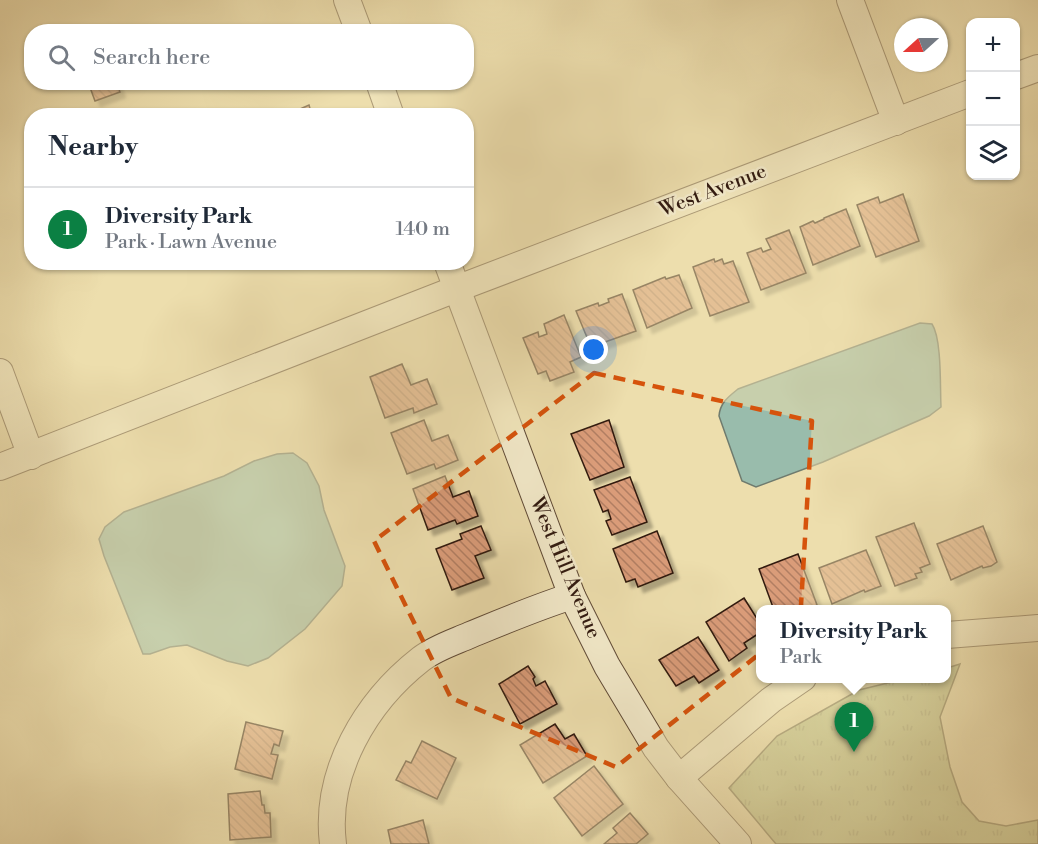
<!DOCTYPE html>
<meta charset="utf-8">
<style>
body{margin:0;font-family:"Libre Bodoni",serif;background:#f6f6f7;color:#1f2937}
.controls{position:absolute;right:18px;top:18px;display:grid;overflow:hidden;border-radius:12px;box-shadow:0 2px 4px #0004}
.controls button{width:54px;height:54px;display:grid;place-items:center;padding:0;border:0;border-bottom:2px solid #e0e1e3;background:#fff;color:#1f2937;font:30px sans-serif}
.compass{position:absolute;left:894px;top:18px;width:54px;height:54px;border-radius:50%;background:#fff;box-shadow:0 2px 4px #0004;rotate:249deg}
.you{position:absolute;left:594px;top:350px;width:21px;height:21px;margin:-15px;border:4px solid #fff;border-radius:50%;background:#1a73e8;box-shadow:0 0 0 9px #1a73e833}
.badge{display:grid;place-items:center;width:39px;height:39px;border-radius:50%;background:#0b8043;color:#fff;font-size:20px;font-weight:700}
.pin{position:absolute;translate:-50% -50px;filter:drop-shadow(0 2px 3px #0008)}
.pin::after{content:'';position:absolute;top:32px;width:21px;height:18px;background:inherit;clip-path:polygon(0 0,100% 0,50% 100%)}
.popup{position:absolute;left:756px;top:605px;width:195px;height:78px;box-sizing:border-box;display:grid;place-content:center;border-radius:12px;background:#fff;filter:drop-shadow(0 2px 4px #0005);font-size:20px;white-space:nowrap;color:#747a83}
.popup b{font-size:22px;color:#1f2937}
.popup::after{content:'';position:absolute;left:50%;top:100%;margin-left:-12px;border:12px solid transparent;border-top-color:#fff}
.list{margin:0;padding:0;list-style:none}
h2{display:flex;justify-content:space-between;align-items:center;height:78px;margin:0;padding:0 24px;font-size:26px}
h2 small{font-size:20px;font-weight:400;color:#747a83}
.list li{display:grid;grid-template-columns:39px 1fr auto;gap:18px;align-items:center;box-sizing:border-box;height:84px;padding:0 24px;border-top:2px solid #e0e1e3}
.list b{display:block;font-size:22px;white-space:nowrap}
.list p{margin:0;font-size:20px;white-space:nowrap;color:#747a83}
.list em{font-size:20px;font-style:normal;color:#747a83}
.icon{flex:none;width:33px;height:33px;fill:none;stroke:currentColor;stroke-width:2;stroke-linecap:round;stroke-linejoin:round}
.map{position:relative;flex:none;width:1038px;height:844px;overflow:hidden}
.search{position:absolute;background:#fff;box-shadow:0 2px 4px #0004;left:24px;top:24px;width:450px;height:66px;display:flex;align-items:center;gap:15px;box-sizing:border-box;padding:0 21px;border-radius:24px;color:#747a83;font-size:22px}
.panel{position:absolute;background:#fff;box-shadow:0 2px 4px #0004;left:24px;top:108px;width:450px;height:162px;border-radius:24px}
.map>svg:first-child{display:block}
.park{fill:url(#park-tufts);stroke:#766d4c;stroke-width:1.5}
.water{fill:#99bcac;stroke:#6f7b6e;stroke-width:1.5}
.building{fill:url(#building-back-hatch);stroke:#311a10;stroke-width:1.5;filter:url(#shadow)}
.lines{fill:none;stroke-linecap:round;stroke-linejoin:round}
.minor-casing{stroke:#604b37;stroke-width:28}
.minor{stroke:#f3eaca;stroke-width:26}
.marked{fill:none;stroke:#d6530c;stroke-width:4.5;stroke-dasharray:12 8;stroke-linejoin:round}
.labels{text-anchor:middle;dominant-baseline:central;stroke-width:5;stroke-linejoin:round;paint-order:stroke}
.street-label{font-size:20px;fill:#311a10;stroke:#f3eaca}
</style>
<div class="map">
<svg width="1038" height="844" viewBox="0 0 1038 844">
<defs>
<pattern id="park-tufts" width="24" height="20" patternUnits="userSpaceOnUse" patternTransform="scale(1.5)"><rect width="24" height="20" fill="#bcc087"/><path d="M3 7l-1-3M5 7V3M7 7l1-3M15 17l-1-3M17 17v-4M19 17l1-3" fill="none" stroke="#a2a474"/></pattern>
<pattern id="building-back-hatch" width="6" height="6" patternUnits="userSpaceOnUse" patternTransform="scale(1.5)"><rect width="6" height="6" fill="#da9c79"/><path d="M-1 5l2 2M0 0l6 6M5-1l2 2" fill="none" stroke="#b17e62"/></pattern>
<filter id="shadow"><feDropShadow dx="5.5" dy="5.5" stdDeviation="1.5" flood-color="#0004"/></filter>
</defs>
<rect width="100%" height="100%" fill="#eddead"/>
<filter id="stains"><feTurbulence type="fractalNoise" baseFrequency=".00333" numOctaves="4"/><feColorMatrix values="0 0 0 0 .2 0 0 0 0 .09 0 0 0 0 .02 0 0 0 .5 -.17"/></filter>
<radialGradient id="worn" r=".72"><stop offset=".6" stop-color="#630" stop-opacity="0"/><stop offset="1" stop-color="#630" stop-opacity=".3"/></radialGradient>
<polygon class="park" points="960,664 940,717 950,767 962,802 979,821 1006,826 1038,820 1038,844 776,844 729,788 777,736 859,690 904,679 947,678 947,668"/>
<g class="water">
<path d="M920,323L932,324C942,339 940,388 941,407L929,416L823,462L756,487L742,481L719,416C720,403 728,397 738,389Z"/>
<polygon points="293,453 307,463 319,486 324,510 345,566 342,586 305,629 268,658 248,666 227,661 187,645 170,647 150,654 143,654 104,556 99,539 105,527 124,512 224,476 254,461 277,454"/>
</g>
<g class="building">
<polygon points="88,82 116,82 120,92 95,101"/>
<polygon points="309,105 312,116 284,116"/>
<polygon points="903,194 919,241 876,257 857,205 878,197 880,203"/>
<polygon points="846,209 860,246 813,265 800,227 813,221 815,223 824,219 824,218"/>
<polygon points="789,230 806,273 761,290 747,253 761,248 763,252 771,249 766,239"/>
<polygon points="714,259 715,262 722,259 724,264 733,261 749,302 710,316 693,267"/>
<polygon points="679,275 692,308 647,328 633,290 665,277 666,279"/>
<polygon points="622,294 636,331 591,347 576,311 598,303 599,306 609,302 608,299"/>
<polygon points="564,315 581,357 570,362 574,372 550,381 546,371 538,374 523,338 538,332 539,337 547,334 544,324"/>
<polygon points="402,364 411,385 427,379 437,404 414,413 413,408 385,418 370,377"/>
<polygon points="424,420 432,441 448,435 458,460 436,469 434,464 407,474 391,433"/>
<polygon points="609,420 624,467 590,480 571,434"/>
<polygon points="445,476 453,497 469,491 478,516 457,524 455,520 428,530 413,489"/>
<polygon points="630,477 647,522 612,535 606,521 611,519 608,510 603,512 594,490"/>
<polygon points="914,523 930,564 920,568 922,572 915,574 917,578 895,586 876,537"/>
<polygon points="481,526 491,550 475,556 484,578 452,590 436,549 462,539 460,534"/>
<polygon points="983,526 997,562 991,566 983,568 982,566 951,580 937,544"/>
<polygon points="657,531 673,573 638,587 635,579 626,582 613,549"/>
<polygon points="866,550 881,586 865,592 864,590 832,604 819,568"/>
<polygon points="798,554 817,605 807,610 774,610 759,569"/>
<polygon points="744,598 761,625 761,632 744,643 747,648 729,661 706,622"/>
<polygon points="698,637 719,670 699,683 694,676 676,686 659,660"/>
<polygon points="528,666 535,677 533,679 536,686 545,681 557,704 520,724 499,684"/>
<polygon points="246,722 283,731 279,746 274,744 271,754 278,755 272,779 235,769"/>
<polygon points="555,724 565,739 574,734 587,756 543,783 520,745"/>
<polygon points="422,741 456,758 437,799 396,780 406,761 411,763"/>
<polygon points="594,766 623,804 582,836 554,798"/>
<polygon points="260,791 262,805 264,805 265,813 270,813 271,837 230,840 228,794"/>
<polygon points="630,813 648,834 636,844 604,844 617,833 613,828"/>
<polygon points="423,820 429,844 391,844 388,830"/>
</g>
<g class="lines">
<g class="minor-casing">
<g id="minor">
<polyline points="347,0 359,32"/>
<polyline points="850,0 896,122"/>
<polyline points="1016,76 1038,68"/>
<polyline points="379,82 391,116"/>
<polyline points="447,262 572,596 607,666 656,748 679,778 738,844"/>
<polyline points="0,372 31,456"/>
<polyline points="0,467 456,289 970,93"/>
<polyline points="947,635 1038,628"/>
<polyline points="679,778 771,700 803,678"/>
<path d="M333,844C324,772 366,702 421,659C435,648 454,642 470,635C504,621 537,607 572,596"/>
</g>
</g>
<use href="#minor" class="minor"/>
</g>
<path d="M0 0H1038V844H0ZM594,373L812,421L800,622L616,767L451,698L374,541Z" fill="#eddead" fill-opacity=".55" fill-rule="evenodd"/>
<path class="marked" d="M594,373L812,421L800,622L616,767L451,698L374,541Z"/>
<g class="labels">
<g class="street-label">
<text transform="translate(713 191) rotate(-21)">West Avenue</text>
<text transform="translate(565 568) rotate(67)">West Hill Avenue</text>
</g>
</g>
<rect width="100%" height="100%" filter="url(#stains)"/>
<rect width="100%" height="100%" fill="url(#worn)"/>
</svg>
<div class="controls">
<button>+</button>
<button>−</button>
<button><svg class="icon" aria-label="layers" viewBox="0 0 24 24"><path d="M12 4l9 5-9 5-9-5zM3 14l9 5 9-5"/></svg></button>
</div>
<svg class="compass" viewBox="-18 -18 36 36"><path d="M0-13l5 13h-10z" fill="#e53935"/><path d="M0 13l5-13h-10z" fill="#747a83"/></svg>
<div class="you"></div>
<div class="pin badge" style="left:854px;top:752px">1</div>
<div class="popup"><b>Diversity Park</b>Park</div>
<div class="search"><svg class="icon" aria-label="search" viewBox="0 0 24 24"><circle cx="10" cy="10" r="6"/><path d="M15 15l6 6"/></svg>Search here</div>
<section class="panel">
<h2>Nearby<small></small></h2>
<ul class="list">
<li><span class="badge">1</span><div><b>Diversity Park</b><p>Park · Lawn Avenue</p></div><em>140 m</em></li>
</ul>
</section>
</div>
